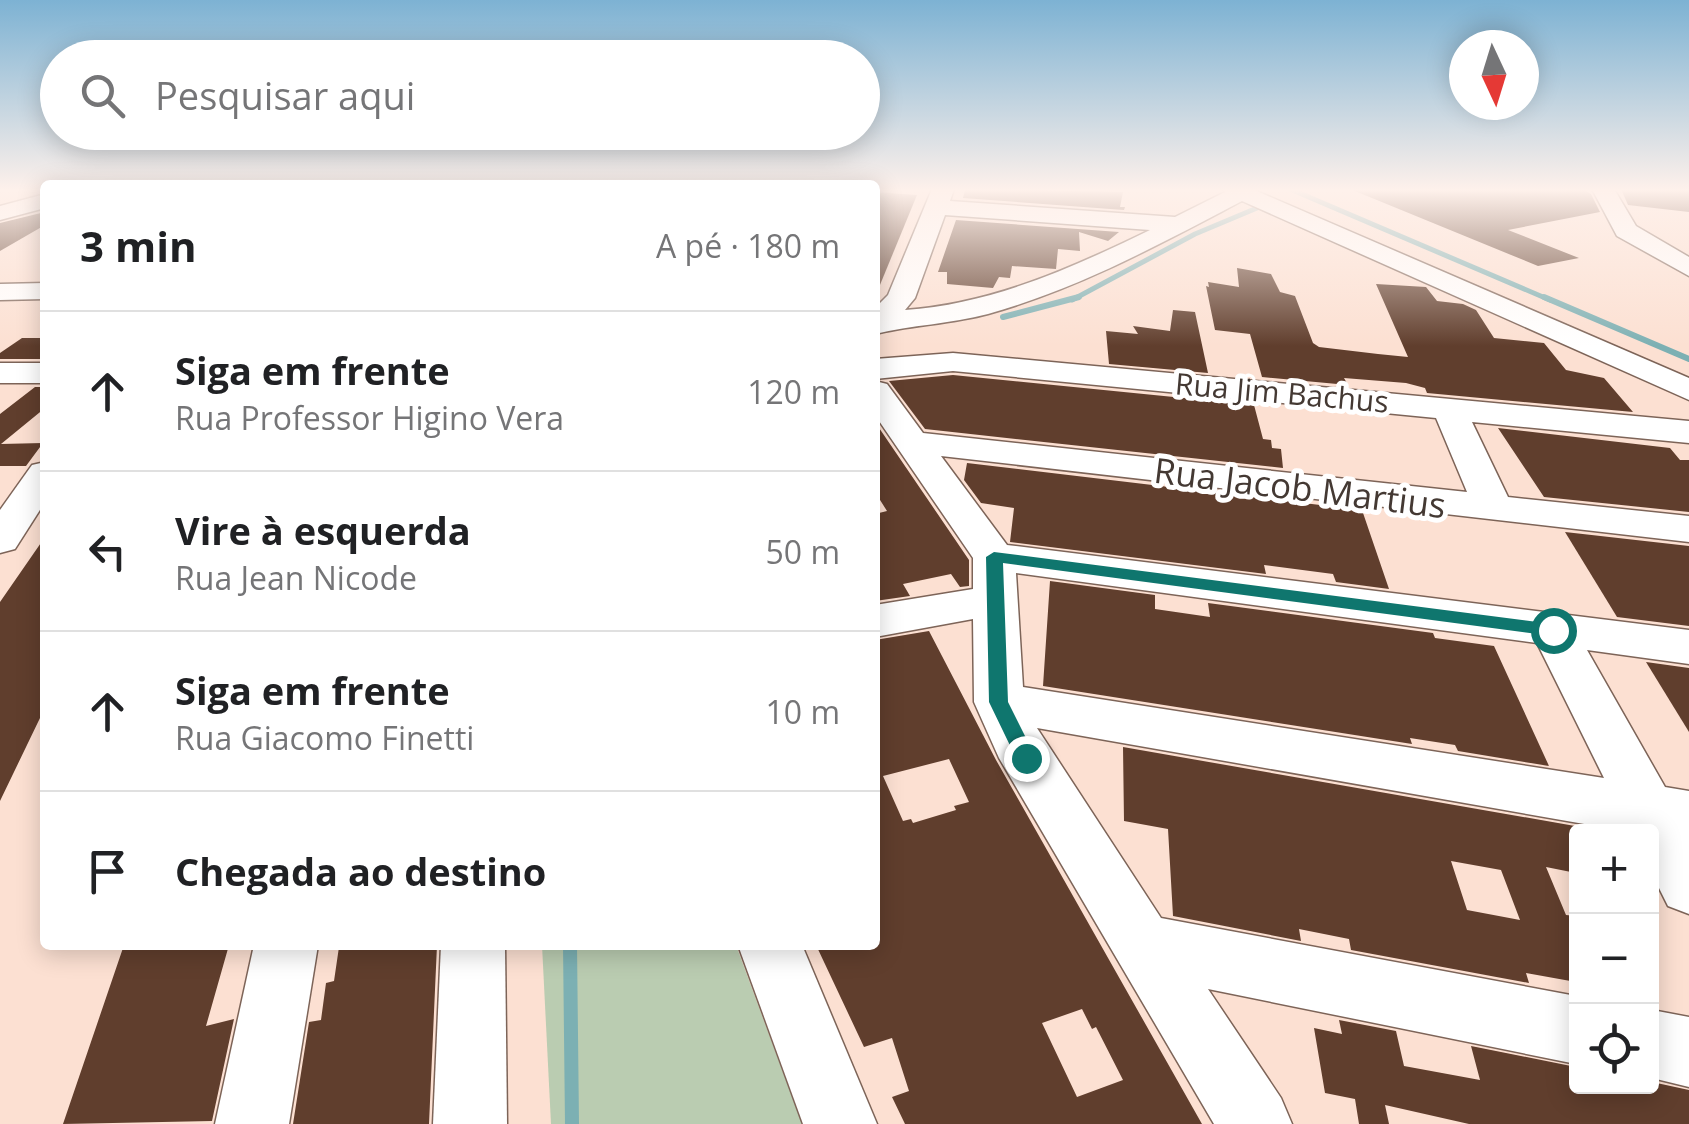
<!DOCTYPE html>
<html lang="pt">
<meta charset="utf-8">
<style>
body{margin:0;font-family:"Open Sans",sans-serif;background:#f2f2f2;color:#202124}
.controls{position:absolute;right:30px;bottom:30px;display:grid;overflow:hidden;border-radius:10px;box-shadow:0 5px 25px #0003}
.controls button{width:90px;height:90px;display:grid;place-items:center;padding:0;border:0;border-bottom:2px solid #e0e0e0;background:#fff;color:#202124;font:50px sans-serif}
.compass{position:absolute;left:1449px;top:30px;width:90px;height:90px;border-radius:50%;background:#fff;box-shadow:0 5px 25px #0003;rotate:176deg}
.stop{position:absolute;width:30px;height:30px;margin:-22px;border:8px solid #0f766e;border-radius:50%;background:#fff}
.stop.end{background:#0f766e;border-color:#fff;box-shadow:0 2px 10px #0008}
.list{margin:0;padding:0;list-style:none}
h2{display:flex;justify-content:space-between;align-items:center;height:130px;margin:0;padding:0 40px;font-size:42px}
h2 small{font-size:32px;font-weight:400;color:#757577}
.list li{display:grid;grid-template-columns:65px 1fr auto;gap:30px;align-items:center;box-sizing:border-box;height:160px;padding:0 40px;border-top:2px solid #e0e0e0}
.list b{display:block;font-size:38px;white-space:nowrap}
.list p{margin:0;font-size:32px;white-space:nowrap;color:#757577}
.list em{font-size:32px;font-style:normal;color:#757577}
.icon{flex:none;width:55px;height:55px;fill:none;stroke:currentColor;stroke-width:2;stroke-linecap:round;stroke-linejoin:round}
.map{position:relative;flex:none;width:1689px;height:1124px;overflow:hidden}
.search{position:absolute;background:#fff;box-shadow:0 5px 25px #0003;left:40px;top:40px;width:840px;height:110px;display:flex;align-items:center;gap:25px;box-sizing:border-box;padding:0 35px;border-radius:55px;color:#757577;font-size:38px}
.panel{position:absolute;background:#fff;box-shadow:0 5px 25px #0003;left:40px;top:180px;width:840px;height:770px;border-radius:10px}
.map>svg:first-child{display:block}
.green{fill:#baccb1}
.lines{fill:none;stroke-linecap:round;stroke-linejoin:round}
.stream-far2{stroke:#7cb0b3;stroke-width:5}
.stream-far1{stroke:#7cb0b3;stroke-width:6}
.stream{stroke:#7cb0b3;stroke-width:14}
.building{fill:#603e2d;fill-rule:evenodd}
.minor-casing{stroke:#7d6458;stroke-width:3}
.minor{fill:#fff;fill-rule:evenodd}
.route{fill:#0f766e}
.labels{text-anchor:middle;dominant-baseline:central;stroke-width:10;stroke-linejoin:round;paint-order:stroke}
.far-street-label{font-size:30px;fill:#443933;stroke:#fff}
.street-label{font-size:35px;fill:#443933;stroke:#fff}
</style>
<div class="map">
<svg width="1689" height="1124" viewBox="0 0 1689 1124">
<rect width="100%" height="100%" fill="#fce0d2"/>
<polygon class="green" points="542,945 736,945 802,1124 551,1124"/>
<g class="lines">
<g class="stream-far2">
<polyline points="1290,189 1550,300"/>
<polyline points="1072,300 1195,234 1257,208"/>
</g>
<g class="stream-far1">
<polyline points="1544,297 1689,359"/>
<polyline points="1003,317 1079,297"/>
</g>
<polyline class="stream" points="570,945 572,1124"/>
</g>
<g class="building">
<polygon points="974,189 1123,192 1120,207 1125,207 1124,210 963,198 965,190"/>
<polygon points="1350,189 1582,189 1591,194 1600,212 1508,230 1579,258 1538,266"/>
<polygon points="1621,189 1689,189 1689,212 1628,205"/>
<polygon points="875,192 917,195 875,297"/>
<polygon points="45,212 45,225 0,251 0,223"/>
<polygon points="956,220 1119,232 1108,241 1079,232 1080,251 1058,249 1056,269 1012,266 1010,278 999,277 993,288 947,284 947,272 938,272"/>
<polygon points="1237,268 1271,274 1280,292 1295,296 1313,343 1319,347 1378,354 1408,357 1376,284 1426,287 1437,301 1463,304 1476,310 1494,338 1544,343 1566,370 1604,378 1633,412 1427,393 1425,388 1406,383 1344,378 1348,385 1262,377 1250,334 1215,330 1206,286 1209,287 1208,282 1239,287"/>
<polygon points="1173,310 1195,312 1208,373 1109,364 1106,331 1138,334 1133,326 1170,331"/>
<polygon points="22,338 45,338 45,359 0,359 0,353"/>
<polygon points="953,375 1254,405 1263,439 1271,440 1272,448 1281,449 1283,468 925,429 889,381"/>
<polygon points="35,387 45,387 45,408 1,444 43,443 26,466 0,466 0,414"/>
<polygon points="875,422 969,560 969,586 960,587 951,574 903,584 910,596 875,601 875,514 887,511 875,492"/>
<polygon points="1498,428 1670,448 1680,460 1689,460 1689,512 1544,497"/>
<polygon points="967,463 1362,510 1389,589 1336,582 1333,574 1264,565 1266,574 1010,542 1014,508 981,503 964,480"/>
<polygon points="1565,532 1689,546 1689,626 1617,617"/>
<polygon points="45,537 45,718 40,718 0,801 0,602"/>
<polygon points="1050,581 1155,595 1155,609 1210,617 1208,603 1433,633 1435,638 1494,646 1549,766 1458,751 1455,745 1410,738 1412,744 1043,686"/>
<path d="M929,631L996,760L1202,1124H905L892,1097L909,1091L892,1038L864,1047L816,945H875V640ZM949,759L969,802L954,806L956,810L913,823L911,819L903,821L883,776ZM1082,1009L1092,1029L1096,1027L1123,1080L1077,1097L1042,1023Z"/>
<polygon points="1646,662 1689,668 1689,732"/>
<path d="M1123,747L1575,826L1576,873L1546,867L1566,915L1576,916V982L1526,973L1529,983L1351,950L1349,939L1299,929L1301,941L1173,916L1168,829L1124,821ZM1451,861L1501,870L1520,920L1467,910Z"/>
<polygon points="124,945 229,945 206,1026 234,1019 212,1121 63,1124"/>
<polygon points="348,945 437,945 429,1124 293,1124 309,1022 321,1020 326,983 334,981 339,947"/>
<polygon points="1339,1020 1396,1031 1404,1066 1480,1080 1471,1046 1576,1067 1576,1086 1652,1086 1652,1082 1689,1090 1689,1124 1469,1124 1385,1105 1389,1124 1359,1124 1355,1099 1325,1093 1314,1028 1342,1034"/>
</g>
<g class="lines">
<g class="minor-casing">
<g id="minor">
<path d="M932,189H954L950,201L1175,217L1225,192L1223,189H1252L1689,378V400L1242,201C1160,244 1078,289 988,314C951,324 911,325 875,334V308L888,295ZM945,215L1150,230C1072,268 992,304 905,310L915,298Z"/>
<polygon points="1592,189 1614,189 1636,226 1689,257 1689,276 1617,236"/>
<polygon points="45,194 45,208 0,220 0,206"/>
<polygon points="45,283 45,299 0,300 0,284"/>
<path d="M953,353L1689,421V443L1472,422L1508,497L1689,516V542L941,456L1007,545L1689,630V664L1587,650L1665,787L1689,791V914L1668,906L1652,874V832H1630L1037,728L1161,918L1576,996V1064L1208,989L1281,1098L1292,1124H1214L999,758L974,702L973,619L875,637V605L973,589V558L875,415V381L887,384L923,433L1467,492L1436,418L953,371L875,379V359ZM1016,573L1537,643L1604,778L1023,687Z"/>
<rect x="0" y="363" width="45" height="20"/>
<polygon points="45,462 45,502 15,549 0,553 0,510 32,465"/>
<polygon points="254,945 318,945 289,1124 215,1124"/>
<polygon points="441,945 505,945 507,1124 433,1124"/>
<polygon points="738,945 802,945 877,1124 803,1124"/>
<polygon points="1652,1010 1689,1017 1689,1087 1652,1078"/>
</g>
</g>
<use href="#minor" class="minor"/>
</g>
<linearGradient id="sky" x2="0" y2="1"><stop stop-color="#7db2d3"/><stop offset="0.55" stop-color="#fef1eb"/><stop offset="1" stop-color="#fef1eb" stop-opacity="0"/></linearGradient>
<rect width="1689" height="346" fill="url(#sky)"/>
<polygon class="route" points="994,552 1553,624 1562,630 1553,636 1003,563 1008,702 1036,758 1026,767 1019,764 989,702 986,557"/>
<g class="labels">
<g class="far-street-label">
<text transform="translate(1282 392) rotate(5)">Rua Jim Bachus</text>
</g>
<g class="street-label">
<text transform="translate(1300 487) rotate(7)">Rua Jacob Martius</text>
</g>
</g>
</svg>
<div class="controls">
<button>+</button>
<button>−</button>
<button><svg class="icon" aria-label="locate" viewBox="0 0 24 24"><circle cx="12" cy="12" r="6"/><path d="M12 2v4M12 18v4M2 12h4M18 12h4"/></svg></button>
</div>
<svg class="compass" viewBox="-18 -18 36 36"><path d="M0-13l5 13h-10z" fill="#e53935"/><path d="M0 13l5-13h-10z" fill="#757577"/></svg>
<div class="stop" style="left:1553px;top:630px"></div>
<div class="stop end" style="left:1026px;top:758px"></div>
<div class="search"><svg class="icon" aria-label="search" viewBox="0 0 24 24"><circle cx="10" cy="10" r="6"/><path d="M15 15l6 6"/></svg>Pesquisar aqui</div>
<section class="panel">
<h2>3 min<small>A pé · 180 m</small></h2>
<ul class="list">
<li><svg class="icon" aria-label="ahead" viewBox="0 0 24 24"><path d="M12 20V5M6 11l6-6 6 6"/></svg><div><b>Siga em frente</b><p>Rua Professor Higino Vera</p></div><em>120 m</em></li>
<li><svg class="icon" aria-label="left" viewBox="0 0 24 24"><path d="M17 20v-9H6M10 6l-5 5 5 5"/></svg><div><b>Vire à esquerda</b><p>Rua Jean Nicode</p></div><em>50 m</em></li>
<li><svg class="icon" aria-label="ahead" viewBox="0 0 24 24"><path d="M12 20V5M6 11l6-6 6 6"/></svg><div><b>Siga em frente</b><p>Rua Giacomo Finetti</p></div><em>10 m</em></li>
<li><svg class="icon" aria-label="arrive" viewBox="0 0 24 24"><path d="M6 21V4h12l-3 4 3 4H6"/></svg><div><b>Chegada ao destino</b></div></li>
</ul>
</section>
</div>
